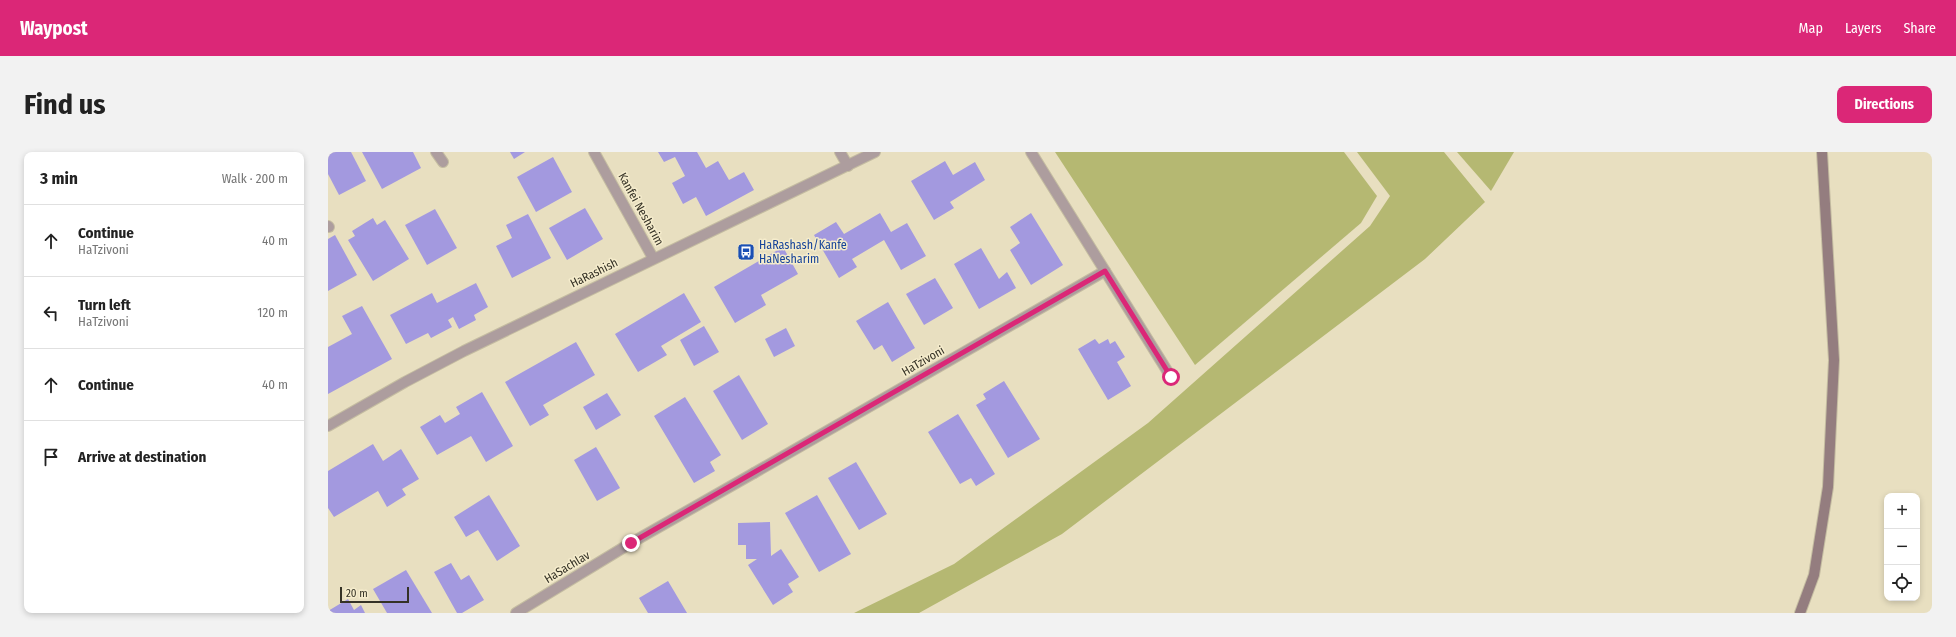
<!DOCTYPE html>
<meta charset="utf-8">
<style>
body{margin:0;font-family:"Fira Sans Condensed",sans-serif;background:#f2f2f2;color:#222}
.controls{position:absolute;right:12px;bottom:12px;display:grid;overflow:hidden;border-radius:8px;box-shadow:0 2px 6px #0003}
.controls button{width:36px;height:36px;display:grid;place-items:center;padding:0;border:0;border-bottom:1px solid #e0e0e0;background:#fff;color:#222;font:20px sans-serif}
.scale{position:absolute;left:12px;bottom:10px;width:69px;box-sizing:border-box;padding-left:4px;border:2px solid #353226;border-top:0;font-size:11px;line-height:14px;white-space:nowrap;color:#353226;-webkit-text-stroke:3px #f5eccc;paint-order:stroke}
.stop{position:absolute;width:12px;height:12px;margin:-9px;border:3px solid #db2777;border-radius:50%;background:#fff}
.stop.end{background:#db2777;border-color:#fff;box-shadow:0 1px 4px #0008}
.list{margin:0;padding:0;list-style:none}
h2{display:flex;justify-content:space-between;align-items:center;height:52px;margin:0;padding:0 16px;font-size:17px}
h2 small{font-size:13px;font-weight:400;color:#767676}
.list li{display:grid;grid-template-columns:26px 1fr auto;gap:12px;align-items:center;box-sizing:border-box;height:72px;padding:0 16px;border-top:1px solid #e0e0e0}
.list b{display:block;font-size:15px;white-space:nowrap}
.list p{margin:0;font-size:13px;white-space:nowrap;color:#767676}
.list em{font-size:13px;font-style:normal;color:#767676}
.icon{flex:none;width:22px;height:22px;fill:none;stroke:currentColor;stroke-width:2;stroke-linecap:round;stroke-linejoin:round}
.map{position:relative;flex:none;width:1604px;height:461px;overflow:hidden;border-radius:8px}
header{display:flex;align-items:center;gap:24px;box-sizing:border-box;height:56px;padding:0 20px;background:#db2777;color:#fff}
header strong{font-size:19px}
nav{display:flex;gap:22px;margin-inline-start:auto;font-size:14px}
.intro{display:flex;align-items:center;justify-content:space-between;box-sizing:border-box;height:96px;padding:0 24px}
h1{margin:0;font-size:28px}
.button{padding:10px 18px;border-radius:8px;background:#db2777;color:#fff;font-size:14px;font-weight:700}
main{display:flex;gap:24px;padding:0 24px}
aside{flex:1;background:#fff;border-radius:8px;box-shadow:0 2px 6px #0003}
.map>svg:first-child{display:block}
.green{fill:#b5b872}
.building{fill:#a399df}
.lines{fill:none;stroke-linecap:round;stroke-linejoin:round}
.service-casing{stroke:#c4bca1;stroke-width:12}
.minor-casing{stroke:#c4bca1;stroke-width:12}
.tertiary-casing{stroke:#c4bca1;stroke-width:12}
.secondary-casing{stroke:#c4bca1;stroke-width:12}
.service{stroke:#ad9d9e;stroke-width:10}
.minor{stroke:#ad9d9e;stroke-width:10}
.tertiary{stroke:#ad9d9e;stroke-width:10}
.secondary{stroke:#947d7f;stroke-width:10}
.route{stroke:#db2777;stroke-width:5}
.labels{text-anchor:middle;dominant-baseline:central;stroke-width:3;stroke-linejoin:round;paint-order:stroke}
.street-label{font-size:12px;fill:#353226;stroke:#f5eccc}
.transit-label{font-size:12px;fill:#164399;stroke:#f5eccc;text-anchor:start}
</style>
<header>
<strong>Waypost</strong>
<nav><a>Map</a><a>Layers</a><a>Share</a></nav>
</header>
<div class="intro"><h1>Find us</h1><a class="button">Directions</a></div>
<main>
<aside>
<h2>3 min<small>Walk · 200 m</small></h2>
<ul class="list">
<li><svg class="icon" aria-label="ahead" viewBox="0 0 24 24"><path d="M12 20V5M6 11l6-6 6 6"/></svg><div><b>Continue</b><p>HaTzivoni</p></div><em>40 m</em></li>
<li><svg class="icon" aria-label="left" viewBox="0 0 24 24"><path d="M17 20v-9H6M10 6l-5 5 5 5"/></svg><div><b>Turn left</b><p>HaTzivoni</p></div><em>120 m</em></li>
<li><svg class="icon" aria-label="ahead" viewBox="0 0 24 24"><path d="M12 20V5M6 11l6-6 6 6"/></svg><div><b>Continue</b></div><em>40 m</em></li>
<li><svg class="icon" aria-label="arrive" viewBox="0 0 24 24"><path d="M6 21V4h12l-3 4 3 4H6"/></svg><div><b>Arrive at destination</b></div></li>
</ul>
</aside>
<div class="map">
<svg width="1604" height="461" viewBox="0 0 1604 461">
<rect width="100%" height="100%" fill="#e8dfc0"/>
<g class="green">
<polygon points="727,0 1016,0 1049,44 1033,71 867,213"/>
<polygon points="1029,0 1116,0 1157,50 1097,107 734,382 591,461 526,461 626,412 820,271 1042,74 1062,44"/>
<polygon points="1129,0 1186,0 1163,39"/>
</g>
<g class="building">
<polygon points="0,0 23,0 38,29 11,43 0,22"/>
<polygon points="34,0 85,0 93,16 54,37"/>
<polygon points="182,0 197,0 186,7"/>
<polygon points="330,0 369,0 378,16 390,9 401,28 416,20 426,38 378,64 368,45 355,52 344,31 357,24 347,5 336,10"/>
<polygon points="225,5 244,40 208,60 189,25"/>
<polygon points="617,9 625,23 647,10 657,28 622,50 626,56 606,68 583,29"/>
<polygon points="257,56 275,87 239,108 221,76"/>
<polygon points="107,57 129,96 99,113 77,73"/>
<polygon points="552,61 563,80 579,71 598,104 573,118 556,88 524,107 529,115 511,126 486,83 508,70 516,82"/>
<polygon points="703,61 735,113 703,133 682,98 692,91 682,75"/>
<polygon points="200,62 223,106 184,126 168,94 184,86 178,73"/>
<polygon points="45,66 49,73 57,68 81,107 45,129 20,88 27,84 24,79"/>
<polygon points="7,83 29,123 0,139 0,87"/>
<polygon points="455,95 470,122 433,143 438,153 407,171 386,135"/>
<polygon points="653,96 671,127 679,120 688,136 651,157 626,112"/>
<polygon points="607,126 625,156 596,173 578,142"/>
<polygon points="148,131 160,155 146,163 148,168 131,177 125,165 120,168 124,175 103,186 100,181 78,192 62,163 104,141 109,151"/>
<polygon points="356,141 373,170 333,194 339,203 310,220 287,182"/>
<polygon points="560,150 587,196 564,210 554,193 546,198 528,169"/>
<polygon points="34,154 64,207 0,242 0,195 24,182 14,164"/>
<polygon points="376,174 391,200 366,214 352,188"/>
<polygon points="458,176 467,194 446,205 437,187"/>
<polygon points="767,187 771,192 780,187 782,192 787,189 797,205 789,210 803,234 780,248 750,197"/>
<polygon points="248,190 267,223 215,253 221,263 202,274 177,230"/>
<polygon points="411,223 440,272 414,288 385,239"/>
<polygon points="676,229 712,287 680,306 648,253 658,247 655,242"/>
<polygon points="154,240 185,294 158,310 143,284 109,303 92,275 112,263 117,271 132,262 128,255"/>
<polygon points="279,241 293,263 268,278 255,255"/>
<polygon points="357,245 393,303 382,310 387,319 366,331 326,264"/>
<polygon points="630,262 667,322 648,334 643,326 632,332 600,280"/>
<polygon points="45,292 55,309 73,297 91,327 74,337 78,343 59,355 50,339 6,365 0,356 0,319"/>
<polygon points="268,295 292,336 269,349 246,308"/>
<polygon points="528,310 559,362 531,378 500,326"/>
<polygon points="161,343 192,394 169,409 150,378 138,385 126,365"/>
<polygon points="489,343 523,402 491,420 457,361"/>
<polygon points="442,370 443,404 453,397 471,425 460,432 465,440 445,453 420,413 429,407 418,407 418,393 410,393 410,371"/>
<polygon points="123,411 133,428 141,423 156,448 134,461 129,461 106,420"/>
<polygon points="78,418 104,461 59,461 45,437"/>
<polygon points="340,429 359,461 320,461 311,446"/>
<polygon points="20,447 26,458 33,453 37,461 0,461 0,459"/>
</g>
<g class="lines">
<g class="service-casing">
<g id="service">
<polyline points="108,0 115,10"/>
<polyline points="0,74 1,75"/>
<polyline points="303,391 426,321"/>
</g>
</g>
<g class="minor-casing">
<g id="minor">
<polyline points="266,0 325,106"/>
<polyline points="512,0 520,14"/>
<polyline points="703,0 843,225"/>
<polyline points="426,321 777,119"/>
<polyline points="188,461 303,391"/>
</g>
</g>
<g class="tertiary-casing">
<polyline id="tertiary" points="0,274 77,230 136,199 547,0"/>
</g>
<g class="secondary-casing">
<polyline id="secondary" points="1472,461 1486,423 1500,335 1506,208 1494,0"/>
</g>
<use href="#service" class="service"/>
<use href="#minor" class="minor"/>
<use href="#tertiary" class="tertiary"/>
<use href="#secondary" class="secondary"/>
</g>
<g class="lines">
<polyline class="route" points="303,391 777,119 843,225"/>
</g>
<defs>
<g id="bus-square" transform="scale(0.9)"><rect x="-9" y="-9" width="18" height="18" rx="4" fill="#1a4fb4" stroke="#f5eccc"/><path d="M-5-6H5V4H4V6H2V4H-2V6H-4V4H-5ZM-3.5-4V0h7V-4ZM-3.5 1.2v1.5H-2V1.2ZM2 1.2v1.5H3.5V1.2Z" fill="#fff"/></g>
</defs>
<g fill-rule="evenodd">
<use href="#bus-square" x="418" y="100"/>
</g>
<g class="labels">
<g class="street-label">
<text transform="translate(313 57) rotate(61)">Kanfei Nesharim</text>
<text transform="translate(266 121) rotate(-26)">HaRashish</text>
<text transform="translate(595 209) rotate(-30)">HaTzivoni</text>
<text transform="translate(239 415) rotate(-31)">HaSachlav</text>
</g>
<g class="transit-label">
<text x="431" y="93">HaRashash/Kanfe<tspan x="431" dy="14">HaNesharim</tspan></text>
</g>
</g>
</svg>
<div class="controls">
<button>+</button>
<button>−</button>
<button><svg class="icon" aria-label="locate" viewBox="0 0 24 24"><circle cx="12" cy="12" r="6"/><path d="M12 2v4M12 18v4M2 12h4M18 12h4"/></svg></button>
</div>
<div class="scale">20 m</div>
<div class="stop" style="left:843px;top:225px"></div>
<div class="stop end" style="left:303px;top:391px"></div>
</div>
</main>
